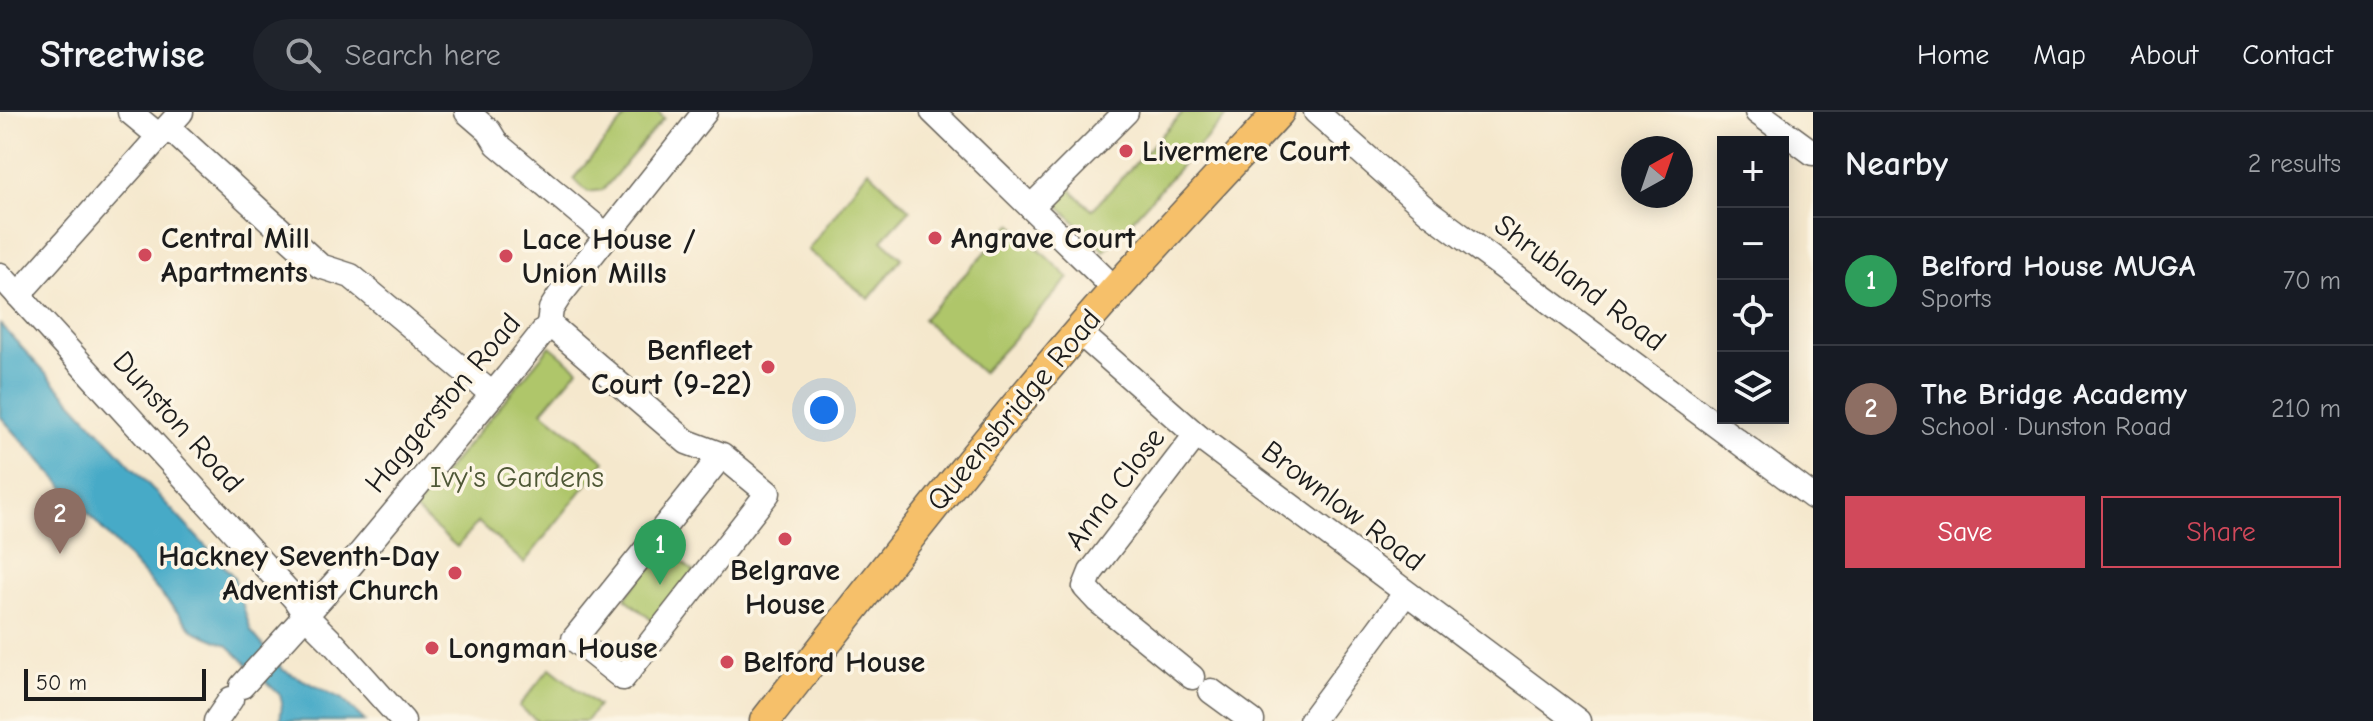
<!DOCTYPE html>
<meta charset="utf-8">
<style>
body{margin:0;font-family:"Comic Neue",sans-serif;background:#20242c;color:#f1f3f6}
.controls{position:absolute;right:24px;top:24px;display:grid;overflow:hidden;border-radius:0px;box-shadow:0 4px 20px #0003}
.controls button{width:72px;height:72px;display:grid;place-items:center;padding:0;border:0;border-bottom:2px solid #363941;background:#171b24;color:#f1f3f6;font:40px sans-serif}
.compass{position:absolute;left:1621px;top:24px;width:72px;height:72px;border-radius:50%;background:#171b24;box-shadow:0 4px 20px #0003;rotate:40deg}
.scale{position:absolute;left:24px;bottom:20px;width:182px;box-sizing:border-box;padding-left:8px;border:4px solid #1c1c1c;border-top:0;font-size:22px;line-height:28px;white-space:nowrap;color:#1c1c1c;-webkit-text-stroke:6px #fcf5e5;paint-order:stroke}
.you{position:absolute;left:824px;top:298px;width:28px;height:28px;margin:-20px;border:6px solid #fff;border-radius:50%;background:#1a73e8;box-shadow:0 0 0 12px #1a73e833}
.badge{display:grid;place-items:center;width:52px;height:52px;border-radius:50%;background:#d1495b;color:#fff;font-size:26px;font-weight:700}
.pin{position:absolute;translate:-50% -66px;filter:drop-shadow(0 2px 4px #0008)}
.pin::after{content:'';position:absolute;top:42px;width:28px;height:24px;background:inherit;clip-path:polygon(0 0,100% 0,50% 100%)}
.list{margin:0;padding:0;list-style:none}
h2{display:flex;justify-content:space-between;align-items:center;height:104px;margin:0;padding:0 32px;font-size:34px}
h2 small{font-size:26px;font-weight:400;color:#9ea1a6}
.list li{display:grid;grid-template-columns:52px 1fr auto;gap:24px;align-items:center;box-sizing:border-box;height:128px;padding:0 32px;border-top:2px solid #363941}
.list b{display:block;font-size:30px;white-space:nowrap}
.list p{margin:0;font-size:26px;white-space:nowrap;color:#9ea1a6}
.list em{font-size:26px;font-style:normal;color:#9ea1a6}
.actions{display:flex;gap:16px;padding:24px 32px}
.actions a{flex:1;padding:18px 0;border:2px solid #d1495b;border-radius:0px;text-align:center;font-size:28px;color:#d1495b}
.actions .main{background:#d1495b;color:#fff}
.icon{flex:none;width:44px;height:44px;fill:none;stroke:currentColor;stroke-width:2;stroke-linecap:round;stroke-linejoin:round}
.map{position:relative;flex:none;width:1813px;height:609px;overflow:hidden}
header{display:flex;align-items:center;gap:48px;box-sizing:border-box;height:112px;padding:0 40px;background:#171b24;border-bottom:2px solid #363941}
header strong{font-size:38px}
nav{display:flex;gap:44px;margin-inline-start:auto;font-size:28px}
.search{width:560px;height:72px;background:#20242c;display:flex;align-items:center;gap:20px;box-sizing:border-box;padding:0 28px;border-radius:44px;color:#9ea1a6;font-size:30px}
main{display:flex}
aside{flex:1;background:#171b24}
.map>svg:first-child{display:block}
.green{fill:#afc66a;stroke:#667143;stroke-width:2}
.water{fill:#47aac7;stroke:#326372;stroke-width:2}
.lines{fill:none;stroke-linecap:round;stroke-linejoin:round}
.minor-casing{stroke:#68635a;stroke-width:27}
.major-casing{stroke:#68635a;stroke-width:33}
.minor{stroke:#fff;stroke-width:24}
.major{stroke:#f6c06b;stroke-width:30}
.poi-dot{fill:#d1495b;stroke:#fcf5e5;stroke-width:3}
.labels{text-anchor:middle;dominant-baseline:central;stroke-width:7;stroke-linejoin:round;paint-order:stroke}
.poi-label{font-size:30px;font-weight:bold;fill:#1c1c1c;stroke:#fcf5e5;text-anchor:start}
.street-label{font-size:30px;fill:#1c1c1c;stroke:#fcf5e5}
.park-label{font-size:30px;fill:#4f5837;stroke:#fcf5e5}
</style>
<header>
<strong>Streetwise</strong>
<div class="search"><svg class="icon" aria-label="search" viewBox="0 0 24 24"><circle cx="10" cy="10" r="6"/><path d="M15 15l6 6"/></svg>Search here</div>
<nav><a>Home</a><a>Map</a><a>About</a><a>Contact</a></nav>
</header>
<main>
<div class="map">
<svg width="1813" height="609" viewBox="0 0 1813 609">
<rect width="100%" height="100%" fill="#fcf5e5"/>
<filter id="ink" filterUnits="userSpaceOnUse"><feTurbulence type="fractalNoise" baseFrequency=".0125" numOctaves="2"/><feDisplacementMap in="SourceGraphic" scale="16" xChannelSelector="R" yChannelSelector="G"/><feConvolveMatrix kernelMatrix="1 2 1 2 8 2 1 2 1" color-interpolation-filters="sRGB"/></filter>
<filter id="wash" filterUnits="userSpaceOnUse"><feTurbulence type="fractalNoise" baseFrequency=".006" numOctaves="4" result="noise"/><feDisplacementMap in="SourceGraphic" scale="32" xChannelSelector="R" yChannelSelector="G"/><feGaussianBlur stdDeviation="1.8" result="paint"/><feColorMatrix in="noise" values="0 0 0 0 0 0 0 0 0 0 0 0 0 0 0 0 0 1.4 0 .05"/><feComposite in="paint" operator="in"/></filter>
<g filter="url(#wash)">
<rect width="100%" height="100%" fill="#f5e8cd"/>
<g class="green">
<polygon points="630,0 658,0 664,6 603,78 588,80 573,67"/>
<polygon points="1183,0 1230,0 1104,139 1051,86 1065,72 1092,98"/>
<polygon points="868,58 910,98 882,128 902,146 869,187 808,138"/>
<polygon points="1012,112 1069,166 982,261 923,207"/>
<polygon points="550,234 578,257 542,299 605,349 524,451 478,410 457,435 414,397"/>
<polygon points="665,436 694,460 654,510 625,486"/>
<polygon points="550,556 598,594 586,609 537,609 519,594"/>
</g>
<polygon class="water" points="0,212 234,465 251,519 283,558 342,587 365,609 280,609 282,591 280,583 227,533 194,519 179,502 0,304"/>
</g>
<g filter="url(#ink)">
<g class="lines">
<g class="minor-casing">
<g id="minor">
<polyline points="130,0 159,24"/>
<polyline points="467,0 489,19 497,32 607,124"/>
<polyline points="933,0 1115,177"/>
<polyline points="1316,0 1429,100 1813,385"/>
<polyline points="1757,0 1813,41"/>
<polyline points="168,15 320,154 351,164 492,282"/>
<polyline points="1031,95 1126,0"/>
<polyline points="0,163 295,487 305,503 334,532 403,609"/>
<polyline points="18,183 181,0"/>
<polyline points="549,212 687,330 722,343 768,381 623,566 574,527 722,343"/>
<polyline points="1079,220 1196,323 1578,609"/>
<polyline points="1192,565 1098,489 1085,475 1091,460 1196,323"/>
<polyline points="242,574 344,461 508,264 549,212 551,197 560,183 705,0"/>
<polyline points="1211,579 1252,609"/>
<polyline points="216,609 231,587"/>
<polyline points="1311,609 1405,482"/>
</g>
</g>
<g class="major-casing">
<path id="major" d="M765,609C872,473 977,337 1090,206C1151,136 1216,69 1279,0"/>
</g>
<use href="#minor" class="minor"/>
<use href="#major" class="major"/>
</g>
</g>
<g class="poi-dot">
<circle cx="1126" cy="39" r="8"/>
<circle cx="935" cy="126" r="8"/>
<circle cx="145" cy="143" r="8"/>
<circle cx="506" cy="144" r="8"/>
<circle cx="768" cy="255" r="8"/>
<circle cx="785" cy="427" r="8"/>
<circle cx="455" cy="461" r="8"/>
<circle cx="432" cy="536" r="8"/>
<circle cx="727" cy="550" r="8"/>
</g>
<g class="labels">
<g class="poi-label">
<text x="1142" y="39">Livermere Court</text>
<text x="161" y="126">Central Mill<tspan x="161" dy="34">Apartments</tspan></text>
<text x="951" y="126">Angrave Court</text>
<text x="522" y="127">Lace House /<tspan x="522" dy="34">Union Mills</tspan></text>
<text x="752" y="238" text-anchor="end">Benfleet<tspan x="752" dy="34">Court (9-22)</tspan></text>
<text x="439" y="444" text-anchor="end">Hackney Seventh-Day<tspan x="439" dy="34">Adventist Church</tspan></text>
<text x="785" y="458" text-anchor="middle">Belgrave<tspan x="785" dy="34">House</tspan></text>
<text x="448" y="536">Longman House</text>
<text x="743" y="550">Belford House</text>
</g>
<g class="street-label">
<text transform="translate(1580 171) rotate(37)">Shrubland Road</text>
<text transform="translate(443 291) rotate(-50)">Haggerston Road</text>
<text transform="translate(1014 298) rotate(-50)">Queensbridge Road</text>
<text transform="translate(178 310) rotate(48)">Dunston Road</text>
<text transform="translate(1115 377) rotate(-53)">Anna Close</text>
<text transform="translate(1343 394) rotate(37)">Brownlow Road</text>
</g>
<g class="park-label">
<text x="517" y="365">Ivy's Gardens</text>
</g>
</g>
</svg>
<div class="controls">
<button>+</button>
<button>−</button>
<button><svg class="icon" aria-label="locate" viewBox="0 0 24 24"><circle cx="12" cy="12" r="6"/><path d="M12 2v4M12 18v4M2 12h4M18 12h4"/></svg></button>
<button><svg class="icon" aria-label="layers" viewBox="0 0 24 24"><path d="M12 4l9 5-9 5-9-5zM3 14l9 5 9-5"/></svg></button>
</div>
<svg class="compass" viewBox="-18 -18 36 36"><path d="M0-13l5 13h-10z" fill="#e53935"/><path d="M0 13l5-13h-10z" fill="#9ea1a6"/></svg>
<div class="scale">50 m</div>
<div class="you"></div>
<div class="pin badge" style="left:660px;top:473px;background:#2e9e5b">1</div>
<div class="pin badge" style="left:60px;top:442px;background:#8d6e63">2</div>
</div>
<aside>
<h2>Nearby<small>2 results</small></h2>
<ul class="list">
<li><span class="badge" style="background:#2e9e5b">1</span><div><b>Belford House MUGA</b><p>Sports</p></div><em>70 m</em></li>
<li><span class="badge" style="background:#8d6e63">2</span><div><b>The Bridge Academy</b><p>School · Dunston Road</p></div><em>210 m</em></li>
</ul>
<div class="actions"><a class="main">Save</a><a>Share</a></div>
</aside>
</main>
